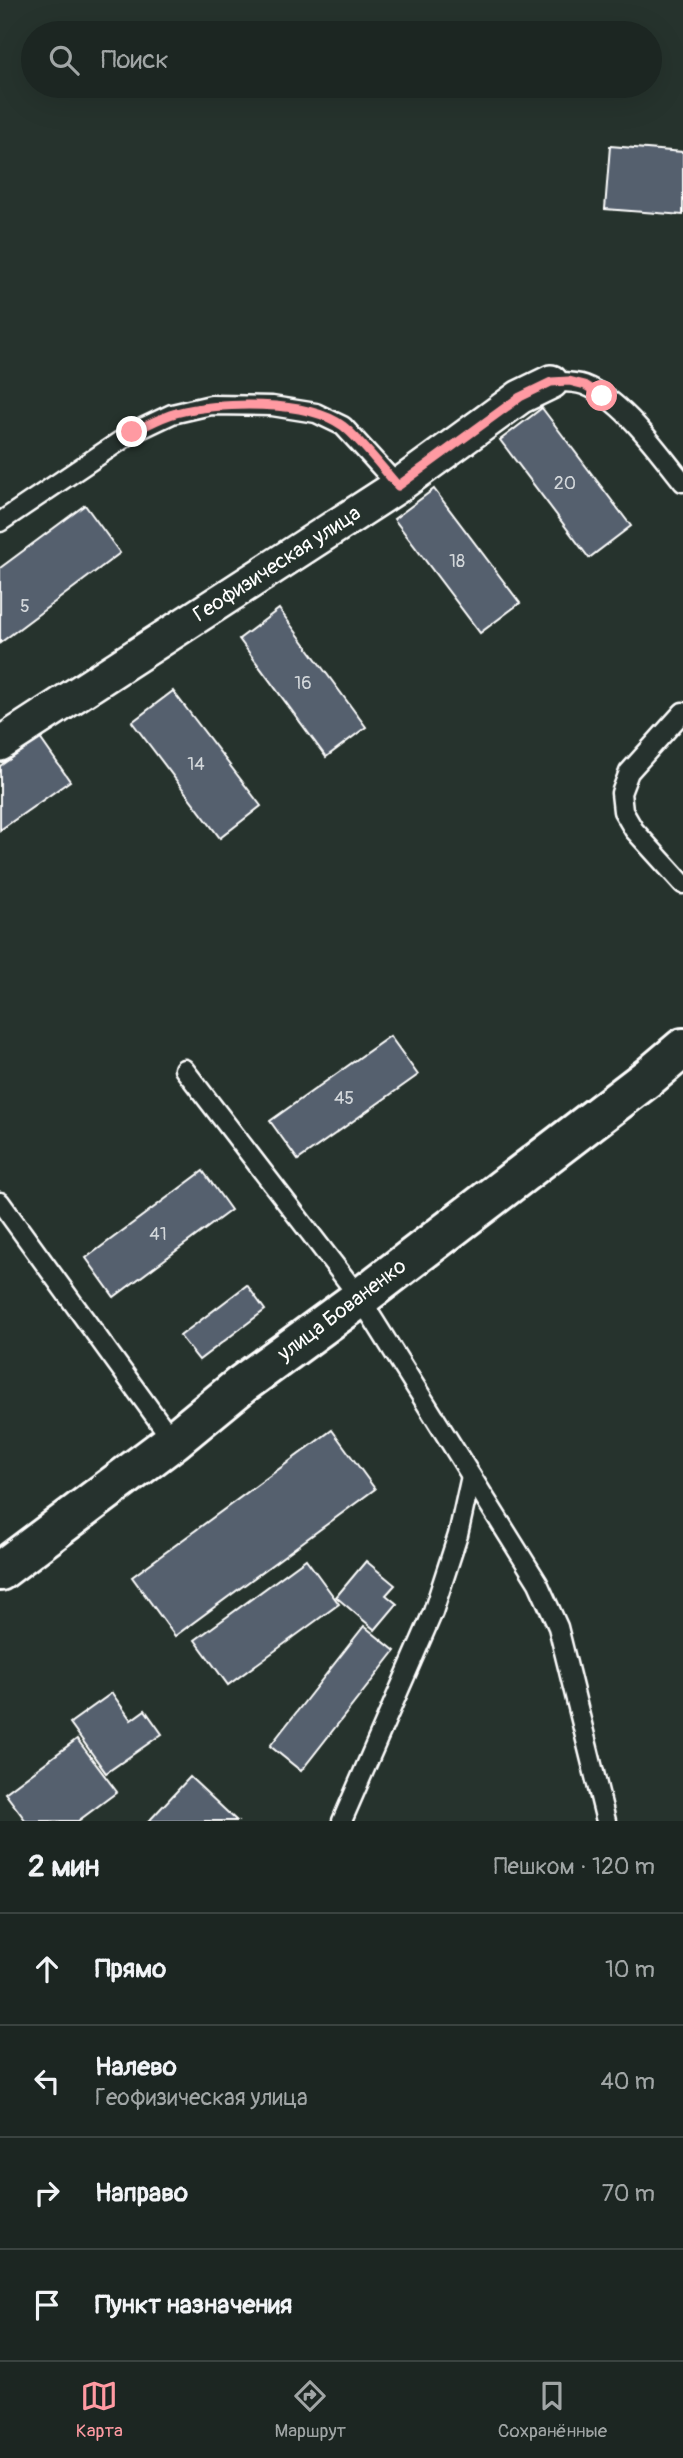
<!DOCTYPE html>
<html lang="ru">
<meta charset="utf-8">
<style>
body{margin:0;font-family:Pangolin,sans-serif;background:#252e2a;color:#f1f3f6}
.stop{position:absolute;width:21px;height:21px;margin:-16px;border:5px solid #ff9aa2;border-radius:50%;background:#fff}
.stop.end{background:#ff9aa2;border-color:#fff;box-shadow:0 2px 7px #0008}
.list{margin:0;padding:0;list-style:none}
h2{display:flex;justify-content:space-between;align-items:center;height:91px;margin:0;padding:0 28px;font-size:30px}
h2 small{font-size:23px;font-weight:400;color:#a0a5a5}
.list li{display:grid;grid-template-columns:46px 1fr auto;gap:21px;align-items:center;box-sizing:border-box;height:112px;padding:0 28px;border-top:2px solid #3a4340}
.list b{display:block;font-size:26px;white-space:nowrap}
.list p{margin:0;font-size:23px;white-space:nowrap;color:#a0a5a5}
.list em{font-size:23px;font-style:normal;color:#a0a5a5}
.icon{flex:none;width:38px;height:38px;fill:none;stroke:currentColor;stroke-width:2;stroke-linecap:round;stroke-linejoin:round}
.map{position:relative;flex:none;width:683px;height:1821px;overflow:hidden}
.search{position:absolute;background:#1c2622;box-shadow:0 7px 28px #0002;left:21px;right:21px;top:21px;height:77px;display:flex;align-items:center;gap:18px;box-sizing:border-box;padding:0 24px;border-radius:38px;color:#a0a5a5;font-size:26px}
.sheet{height:539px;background:#1c2622}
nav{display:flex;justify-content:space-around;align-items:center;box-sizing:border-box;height:98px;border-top:2px solid #3a4340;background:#1c2622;font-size:19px;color:#a0a5a5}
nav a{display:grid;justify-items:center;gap:4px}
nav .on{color:#ff9aa2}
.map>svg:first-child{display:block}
.building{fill:#55616e;stroke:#fff;stroke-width:2}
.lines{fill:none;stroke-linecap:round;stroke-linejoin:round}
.service-casing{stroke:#fff;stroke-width:23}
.minor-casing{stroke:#fff;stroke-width:38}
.tertiary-casing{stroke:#fff;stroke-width:44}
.service{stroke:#26332d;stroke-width:18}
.minor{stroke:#26332d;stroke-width:33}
.tertiary{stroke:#26332d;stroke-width:38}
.route{stroke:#ff9aa2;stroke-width:9}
.labels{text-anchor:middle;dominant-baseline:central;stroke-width:6;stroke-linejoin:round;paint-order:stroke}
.number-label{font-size:18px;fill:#d4d8db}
.street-label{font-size:21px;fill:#fff;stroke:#26332d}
</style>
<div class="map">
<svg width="683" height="1821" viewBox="0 0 683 1821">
<rect width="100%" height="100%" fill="#26332d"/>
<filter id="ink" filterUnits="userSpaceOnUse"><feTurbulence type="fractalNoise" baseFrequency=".0143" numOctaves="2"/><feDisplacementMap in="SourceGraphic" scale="14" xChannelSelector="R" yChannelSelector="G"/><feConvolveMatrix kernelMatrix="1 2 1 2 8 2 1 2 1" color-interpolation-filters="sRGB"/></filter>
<g filter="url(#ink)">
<g class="building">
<polygon points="610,146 683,152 683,215 605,209"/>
<polygon points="542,408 631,526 589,558 500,440"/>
<polygon points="434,489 520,603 480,633 394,519"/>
<polygon points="85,505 120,553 0,643 0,568"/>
<polygon points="279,609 366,727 326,757 239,639"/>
<polygon points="173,691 261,806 220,838 132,722"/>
<polygon points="40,738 70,781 0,830 0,766"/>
<polygon points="390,1036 418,1075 298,1160 270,1121"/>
<polygon points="203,1171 231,1210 114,1297 86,1258"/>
<polygon points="247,1285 265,1310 199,1360 180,1336"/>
<polygon points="332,1430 375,1489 175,1636 132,1577"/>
<polygon points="306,1559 339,1604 228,1685 195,1640"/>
<polygon points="366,1561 395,1585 386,1595 397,1604 375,1630 336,1597"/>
<polygon points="364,1626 395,1651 301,1771 270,1746"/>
<polygon points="112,1693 131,1720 145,1710 162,1734 106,1773 70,1723"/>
<polygon points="77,1739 117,1792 78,1821 26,1821 5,1793"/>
<polygon points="190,1777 224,1809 237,1821 149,1821"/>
</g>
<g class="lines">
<g class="service-casing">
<g id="service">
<path d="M551,382C562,382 573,381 584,385C623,400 657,450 683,482"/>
<polyline points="0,522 132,433 172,414 211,405 272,406 316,413 343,426 398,486"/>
<polyline points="683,712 629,772 621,793 623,811 634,830 683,884"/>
<polyline points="184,1069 360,1298 538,1583 558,1627 606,1821"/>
<polyline points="0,1202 173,1441"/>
<polyline points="342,1821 433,1612 458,1535 471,1476"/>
</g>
</g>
<g class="minor-casing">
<polyline id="minor" points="0,744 398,486 520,397 551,382"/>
</g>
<g class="tertiary-casing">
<polyline id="tertiary" points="0,1571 173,1441 241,1385 360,1298 650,1076 683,1048"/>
</g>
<use href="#service" class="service"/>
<use href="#minor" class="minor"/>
<use href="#tertiary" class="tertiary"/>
</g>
</g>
<g class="lines" filter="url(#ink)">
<path class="route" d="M132,432C146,426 161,417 176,413C218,402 307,399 343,426C360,439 383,469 398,486L520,397L551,382L569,381L585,385L602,396"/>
</g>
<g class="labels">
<g class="number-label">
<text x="565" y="483">20</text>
<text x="457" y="561">18</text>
<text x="25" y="606">5</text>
<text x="303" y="683">16</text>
<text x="196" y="764">14</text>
<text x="344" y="1098">45</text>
<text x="158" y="1234">41</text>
</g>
<g class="street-label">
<text transform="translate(277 564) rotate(-33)">Геофизическая улица</text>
<text transform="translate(342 1310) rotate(-37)">улица Бованенко</text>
</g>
</g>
</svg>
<div class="stop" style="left:602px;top:396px"></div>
<div class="stop end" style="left:132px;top:432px"></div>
<div class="search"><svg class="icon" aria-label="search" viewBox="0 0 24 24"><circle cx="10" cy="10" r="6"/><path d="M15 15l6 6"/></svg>Поиск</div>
</div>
<section class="sheet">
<h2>2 мин<small>Пешком · 120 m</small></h2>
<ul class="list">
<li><svg class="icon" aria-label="ahead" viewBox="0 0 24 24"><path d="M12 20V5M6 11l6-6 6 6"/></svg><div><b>Прямо</b></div><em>10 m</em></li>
<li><svg class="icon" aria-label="left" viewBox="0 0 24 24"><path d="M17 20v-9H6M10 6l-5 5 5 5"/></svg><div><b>Налево</b><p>Геофизическая улица</p></div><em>40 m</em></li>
<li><svg class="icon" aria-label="right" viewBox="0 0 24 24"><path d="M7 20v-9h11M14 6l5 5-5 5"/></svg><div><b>Направо</b></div><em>70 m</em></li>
<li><svg class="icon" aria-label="arrive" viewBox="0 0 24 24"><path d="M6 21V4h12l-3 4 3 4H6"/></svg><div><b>Пункт назначения</b></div></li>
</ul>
</section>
<nav>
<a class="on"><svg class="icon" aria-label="map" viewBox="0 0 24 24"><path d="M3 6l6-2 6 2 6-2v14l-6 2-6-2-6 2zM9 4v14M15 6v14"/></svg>Карта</a>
<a><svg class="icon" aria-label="directions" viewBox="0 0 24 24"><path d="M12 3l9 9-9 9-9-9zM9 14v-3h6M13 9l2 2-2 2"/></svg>Маршрут</a>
<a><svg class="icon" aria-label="saved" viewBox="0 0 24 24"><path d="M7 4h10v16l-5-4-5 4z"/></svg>Сохранённые</a>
</nav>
